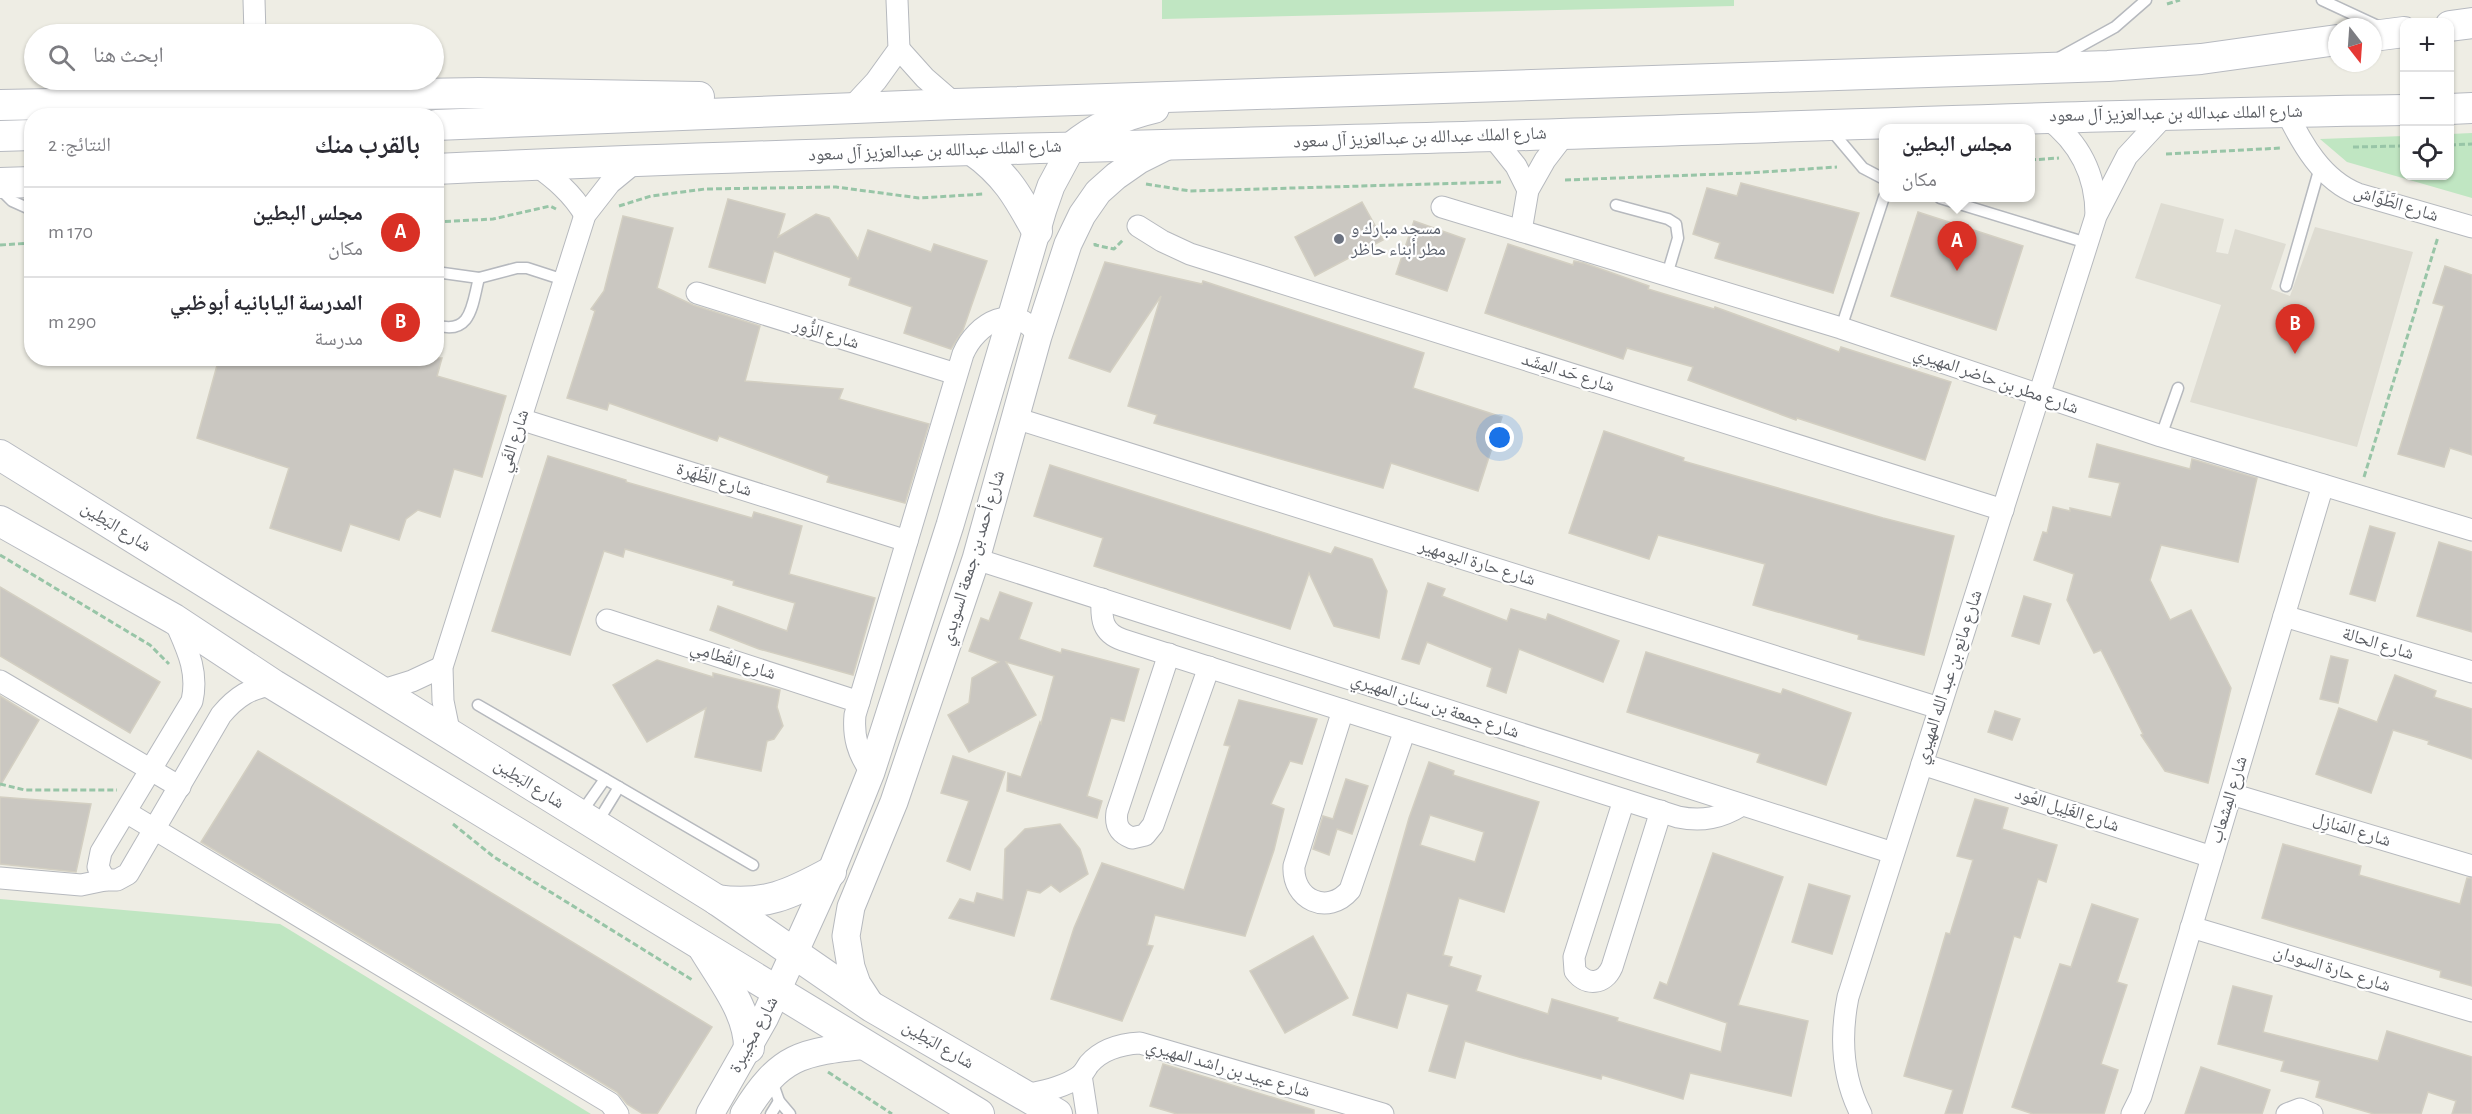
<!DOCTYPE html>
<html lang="ar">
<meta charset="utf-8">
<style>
body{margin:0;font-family:"Alegreya Sans","Noto Naskh Arabic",sans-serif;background:#f7f7f7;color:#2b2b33;direction:rtl}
.controls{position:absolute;right:18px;top:18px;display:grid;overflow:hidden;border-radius:12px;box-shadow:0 2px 4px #0004}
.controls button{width:54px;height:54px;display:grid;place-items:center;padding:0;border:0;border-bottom:2px solid #e1e1e2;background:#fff;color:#2b2b33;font:30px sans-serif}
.compass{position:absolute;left:2328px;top:18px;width:54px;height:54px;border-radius:50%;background:#fff;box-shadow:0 2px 4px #0004;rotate:163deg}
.you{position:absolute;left:1500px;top:438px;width:21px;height:21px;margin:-15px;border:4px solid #fff;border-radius:50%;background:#1a73e8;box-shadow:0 0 0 9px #1a73e833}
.badge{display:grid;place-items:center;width:39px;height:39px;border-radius:50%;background:#d93025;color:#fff;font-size:20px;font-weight:700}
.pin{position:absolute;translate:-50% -50px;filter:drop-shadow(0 2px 3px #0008)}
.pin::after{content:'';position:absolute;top:32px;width:21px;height:18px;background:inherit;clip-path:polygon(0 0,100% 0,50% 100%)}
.popup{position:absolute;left:1879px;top:124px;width:156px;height:78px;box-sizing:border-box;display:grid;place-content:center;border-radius:12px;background:#fff;filter:drop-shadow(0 2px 4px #0005);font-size:20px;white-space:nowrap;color:#7c7c81}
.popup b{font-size:22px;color:#2b2b33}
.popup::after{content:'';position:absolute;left:50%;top:100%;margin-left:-12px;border:12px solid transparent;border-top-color:#fff}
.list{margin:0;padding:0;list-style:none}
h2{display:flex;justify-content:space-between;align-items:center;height:78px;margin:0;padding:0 24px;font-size:26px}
h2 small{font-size:20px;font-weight:400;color:#7c7c81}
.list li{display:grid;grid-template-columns:39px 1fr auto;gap:18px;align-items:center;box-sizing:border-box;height:90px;padding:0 24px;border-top:2px solid #e1e1e2}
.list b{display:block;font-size:22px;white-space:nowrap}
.list p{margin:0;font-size:20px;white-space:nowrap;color:#7c7c81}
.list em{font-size:20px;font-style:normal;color:#7c7c81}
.icon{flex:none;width:33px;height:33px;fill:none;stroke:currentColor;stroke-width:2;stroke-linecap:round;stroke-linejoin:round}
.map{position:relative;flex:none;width:2472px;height:1114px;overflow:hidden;direction:ltr}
.search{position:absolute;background:#fff;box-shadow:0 2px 4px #0004;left:24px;top:24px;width:420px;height:66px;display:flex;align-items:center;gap:15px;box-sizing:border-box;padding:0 21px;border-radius:33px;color:#7c7c81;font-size:22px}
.panel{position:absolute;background:#fff;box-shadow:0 2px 4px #0004;left:24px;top:108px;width:420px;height:258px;border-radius:24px;direction:rtl}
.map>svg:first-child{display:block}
.education{fill:#dedcd2}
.green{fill:#c0e6c2}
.building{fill:#cac7c1;stroke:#d3cfc2;stroke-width:1.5;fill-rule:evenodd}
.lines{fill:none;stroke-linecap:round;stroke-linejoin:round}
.service-casing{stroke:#b6b9be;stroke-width:13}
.minor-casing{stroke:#b6b9be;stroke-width:23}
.tertiary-casing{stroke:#b6b9be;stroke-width:29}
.secondary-casing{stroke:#b7bac0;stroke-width:32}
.path{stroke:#98c5a7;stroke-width:3;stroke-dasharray:6 3;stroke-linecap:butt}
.service{stroke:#fff;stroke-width:10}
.minor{stroke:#fff;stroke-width:21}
.tertiary{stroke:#fff;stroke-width:27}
.secondary{stroke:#fff;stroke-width:30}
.worship-dot{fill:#6b7280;stroke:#fff;stroke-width:2}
.labels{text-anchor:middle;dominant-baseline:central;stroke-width:4.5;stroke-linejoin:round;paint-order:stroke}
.street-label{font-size:18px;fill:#5c5f65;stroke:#fff}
.worship-label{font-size:18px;fill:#5b616d;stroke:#fff;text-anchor:start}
</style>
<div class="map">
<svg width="2472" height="1114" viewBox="0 0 2472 1114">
<rect width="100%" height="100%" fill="#eeede4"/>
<polygon class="education" points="2161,203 2224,219 2216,252 2228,254 2235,229 2286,244 2271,289 2290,296 2315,227 2413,252 2357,447 2190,402 2221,305 2135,278"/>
<g class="green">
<polygon points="1162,0 1734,0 1734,6 1162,19"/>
<polygon points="2472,133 2472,198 2347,162 2320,139 2404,136 2404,176 2450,176 2450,134"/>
<polygon points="0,899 280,924 591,1114 0,1114"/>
</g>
<g class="building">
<polygon points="1741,183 1859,213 1833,293 1715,258 1720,243 1693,234 1707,188 1737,196"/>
<polygon points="728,199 785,214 778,237 816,214 829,218 858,259 868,230 931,252 934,244 987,261 963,330 951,349 904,333 912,307 849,285 851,278 774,251 765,283 709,267"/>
<polygon points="1362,202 1383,240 1315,276 1295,237"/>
<polygon points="1918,212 2023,246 1996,330 1891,296"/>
<polygon points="623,216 673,228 657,288 693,305 760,326 745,381 843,389 839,399 929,424 905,503 827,482 829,476 719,436 717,441 609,403 607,410 567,398 595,311 591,309 604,291"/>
<polygon points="1414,221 1465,239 1447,291 1396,274"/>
<polygon points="1508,244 1573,265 1574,261 1584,263 1649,286 1648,289 1714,309 1715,307 1839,352 1841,347 1951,382 1925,460 1797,418 1796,420 1688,380 1693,367 1627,348 1623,359 1485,313"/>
<polygon points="1105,262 1202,284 1203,281 1424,353 1413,388 1502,417 1478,491 1391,463 1383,488 1154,423 1157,415 1128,406 1161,296 1110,372 1069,358"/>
<polygon points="2445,266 2472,275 2472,455 2450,448 2444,467 2398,454 2444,306 2433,303"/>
<polygon points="219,358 442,358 437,376 506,396 482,477 454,469 440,517 418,510 406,519 399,540 350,524 341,551 270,528 289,468 197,438"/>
<polygon points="1604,431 1684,458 1683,461 1883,518 1954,536 1924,655 1858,639 1859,635 1753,605 1765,564 1658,535 1649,559 1569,533"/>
<polygon points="2097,444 2190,469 2192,459 2257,478 2238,562 2161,545 2150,580 2170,620 2191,610 2231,688 2208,783 2165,771 2141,735 2143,734 2101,650 2094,653 2067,600 2074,574 2034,560 2043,532 2047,533 2053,507 2070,511 2070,508 2111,517 2120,483 2089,477"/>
<polygon points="548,456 626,480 626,482 752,518 754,512 802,526 789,574 875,598 853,675 759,649 710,630 718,606 787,631 795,603 733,585 734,581 625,549 623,557 604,551 570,655 492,631"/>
<polygon points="1050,465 1331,554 1335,547 1372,559 1387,591 1379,638 1334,626 1309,573 1290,629 1094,566 1103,538 1034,516"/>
<polygon points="2370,526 2395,533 2375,601 2350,594"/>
<polygon points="2439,542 2472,552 2472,632 2417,616"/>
<polygon points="1428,583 1445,589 1442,596 1507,621 1511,609 1546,620 1548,614 1619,641 1603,682 1519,649 1506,693 1487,686 1492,668 1427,642 1419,664 1402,659"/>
<polygon points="0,587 160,682 130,733 0,656"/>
<polygon points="1000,592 1032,603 1019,639 1061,653 1062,649 1139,669 1124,721 1111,718 1087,796 1102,801 1097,818 1007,791 1008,773 1021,777 1040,722 1041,724 1054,676 1006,662 1036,715 969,752 948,715 969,703 972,678 999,662 969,651 981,618 989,621"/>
<polygon points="2024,596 2051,604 2039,644 2012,636"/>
<polygon points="1646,652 1781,694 1783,689 1851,713 1826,785 1757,762 1760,754 1627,712"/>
<polygon points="2331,656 2348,660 2338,703 2320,699"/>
<polygon points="657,660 713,677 713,673 780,690 777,707 783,726 774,739 767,741 761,771 695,757 706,708 647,742 613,685"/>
<polygon points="2395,675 2436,691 2434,697 2472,709 2472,759 2428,744 2429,741 2393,730 2371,793 2316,774 2339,708 2377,722"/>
<polygon points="0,696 39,720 0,786"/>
<polygon points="1239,700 1317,719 1302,764 1290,761 1271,804 1284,809 1274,850 1245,936 1155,915 1147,945 1153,946 1122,1021 1051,999 1074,928 1102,863 1184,890 1230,746 1224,745"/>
<polygon points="1995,711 2020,719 2012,740 1988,732"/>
<polygon points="258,751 712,1027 657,1114 643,1114 627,1104 617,1092 201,842"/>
<polygon points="953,756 1005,772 970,870 947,861 969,801 941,793"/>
<path d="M1429,762L1454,771L1453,775L1539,802L1504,912L1459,898L1443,955L1452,957L1449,966L1481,976L1476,991L1548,1014L1552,999L1618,1018L1617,1021L1721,1052L1727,1023L1654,998L1660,982L1667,985L1713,853L1783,877L1738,1005L1808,1021L1791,1096L1690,1073L1683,1099L1602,1075L1601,1079L1519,1057L1465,1041L1455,1078L1429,1071L1449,1005L1407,993L1397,1028L1353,1015L1409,818ZM1430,815L1484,832L1475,862L1420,845Z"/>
<polygon points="1346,779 1368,786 1352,834 1337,829 1329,855 1313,849 1323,816 1333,819"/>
<polygon points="0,797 91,804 76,872 0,864"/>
<polygon points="1975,799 2008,808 2002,829 2057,845 2046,882 2038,879 2020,938 2014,936 1962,1114 1945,1114 1953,1090 1904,1076 1946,933 1950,934 1973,860 1957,856"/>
<polygon points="1060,824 1080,849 1088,874 1060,892 1051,885 1040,893 1027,890 1014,936 949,918 960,899 974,903 977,893 1003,900 1005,849 1025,829"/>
<polygon points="2283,844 2361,866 2359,875 2460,904 2467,878 2472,878 2472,986 2440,977 2441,971 2262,918"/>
<polygon points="1809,884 1850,896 1832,954 1792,942"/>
<polygon points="2092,904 2138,919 2117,982 2127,985 2101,1064 2118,1070 2104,1114 2033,1114 2012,1107 2060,964 2071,967"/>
<polygon points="1313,936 1348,998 1285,1033 1250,971"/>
<polygon points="2233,986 2272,996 2263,1032 2378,1061 2387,1031 2472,1057 2472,1114 2452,1114 2456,1101 2428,1092 2421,1114 2374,1114 2316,1097 2320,1081 2281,1071 2284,1061 2218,1044"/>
<polygon points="1163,1064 1314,1110 1314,1114 1177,1114 1150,1106"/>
<polygon points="2201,1067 2270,1090 2262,1114 2185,1114"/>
</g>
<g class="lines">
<g class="service-casing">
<g id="service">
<polyline points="2322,0 2380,27"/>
<polyline points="2057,59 2115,27 2146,0"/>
<polyline points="1831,130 1863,168 1884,179"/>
<polyline points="0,189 12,201 32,210"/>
<polyline points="1940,198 2087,243"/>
<polyline points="1616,205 1668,219 1676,224 1678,238 1667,275"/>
<polyline points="436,272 479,278 517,268 527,268 564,280"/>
<polyline points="2286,286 2320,167"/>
<path d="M436,325C472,336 472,304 479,278"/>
<polyline points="1841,328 1884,197"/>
<polyline points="2161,436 2178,388"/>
<polyline points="478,705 753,865"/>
<polyline points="581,813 605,779"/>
<polyline points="597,823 619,787"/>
<polyline points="772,1081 779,1101 790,1114"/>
<polyline points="771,1114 779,1101"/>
</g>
</g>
<g class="minor-casing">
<g id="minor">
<polyline points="254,0 255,34"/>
<polyline points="899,49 925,78 955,104"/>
<polyline points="211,101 236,80"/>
<polyline points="849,110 876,81 899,49 897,0"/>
<path d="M2286,111C2302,144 2322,180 2358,194L2472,227"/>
<path d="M2047,118C2079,142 2096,174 2096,215"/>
<polyline points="1492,136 1516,166 1528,190"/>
<path d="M534,164C555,179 572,193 585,215"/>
<polyline points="1442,207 1841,328 2161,436 2472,530"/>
<polyline points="1138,226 1162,241 1190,254 2003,510"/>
<polyline points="1521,231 1528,190 1545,160 1565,134"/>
<polyline points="697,293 956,374"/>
<polyline points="1015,418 1939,708"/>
<polyline points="520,419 907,541"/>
<polyline points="976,559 1893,853"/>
<path d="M1102,599C1101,619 1102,633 1123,640L1678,817C1702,822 1721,818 1742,805"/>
<polyline points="2284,616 2472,672"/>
<polyline points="607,620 859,702"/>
<path d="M1169,654L1117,812C1115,825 1119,833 1132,838L1145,835L1153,825L1209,667"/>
<polyline points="0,681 180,787"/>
<polyline points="380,691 412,681 442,667"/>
<path d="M1343,710L1294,866C1292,900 1328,916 1350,890L1405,730"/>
<polyline points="450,735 443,701 442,667 585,215 610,183 638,160"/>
<polyline points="1922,764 2212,857"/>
<path d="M871,772C858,754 853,737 855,715L963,354C976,323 1016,300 1038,336"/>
<polyline points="2231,794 2472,866"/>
<path d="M1624,800L1574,957L1575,971C1586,986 1604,985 1612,967L1661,811"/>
<polyline points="126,812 610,1103 618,1114"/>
<path d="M0,878L81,885L105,880H117L128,874L221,715C236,697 251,687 274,685"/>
<path d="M105,880L98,867L101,852L192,701C199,670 186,647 174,619"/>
<polyline points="2191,927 2472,1011"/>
<polyline points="1081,1075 1087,1114"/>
<path d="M1026,1095C1044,1091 1065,1087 1080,1076C1084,1073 1086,1068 1089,1064C1102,1049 1121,1044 1140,1043L1383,1114"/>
<path d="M1861,1114C1842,1077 1840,1037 1848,997L2096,216L2127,156L2166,114"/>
<polyline points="2132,1114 2141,1096 2323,485"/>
<polyline points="2287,1114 2300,1109 2312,1114"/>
</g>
</g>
<g class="tertiary-casing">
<g id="tertiary">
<polyline points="872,1007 857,984 851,967 846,936 851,907 894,802 976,559 1038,336 1068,244 1082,215 1098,192 1116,176 1139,160 1171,144"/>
<polyline points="710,1114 765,1017 831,872 871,772 950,525 1043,209 1051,186 1072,147"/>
<path d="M744,1114C780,1055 801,1052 867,1045"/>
</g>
</g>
<g class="secondary-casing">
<g id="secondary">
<polyline points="2450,26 2472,23"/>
<polyline points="2373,36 2404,32"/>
<polyline points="0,105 211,101 296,96 479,93 699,97"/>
<polyline points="2450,109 2472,108"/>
<polyline points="436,125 955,104 2108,66 2201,59 2337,40"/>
<polyline points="0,136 32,135"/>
<path d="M1072,147C1096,127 1124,115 1154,108"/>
<path d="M972,150C1005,173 1018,196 1037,231"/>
<path d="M436,169C789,153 1142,146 1495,136C1798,127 2101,114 2404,110"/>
<polyline points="0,183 32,182"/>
<polyline points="0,455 717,900 872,1007 1057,1114"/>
<polyline points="0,521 174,619 274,685 979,1114"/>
<path d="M717,900C764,907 791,894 831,872"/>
<path d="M704,949C722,979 749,1012 749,1048"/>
</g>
</g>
<g class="path">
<polyline points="2167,4 2180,0"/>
<polyline points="2450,145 2472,144"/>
<polyline points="2353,147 2404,146"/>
<polyline points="2166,154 2282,148"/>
<polyline points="2030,160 2059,158"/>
<polyline points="1565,180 1748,173 1837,167"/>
<polyline points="1146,184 1190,191 1501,182"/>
<polyline points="619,206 651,196 705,189 836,187 919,198 984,194"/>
<polyline points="436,222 493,219 550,206 556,209"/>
<polyline points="1095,243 1095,245 1114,249 1124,239"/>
<polyline points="0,245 32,243"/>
<polyline points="2364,477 2438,237"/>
<polyline points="0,555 150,645 169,664"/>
<polyline points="0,784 25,790 117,790"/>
<polyline points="453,824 494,857 694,981"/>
<polyline points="828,1072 892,1114"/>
</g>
<use href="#service" class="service"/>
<use href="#minor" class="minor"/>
<use href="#tertiary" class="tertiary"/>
<use href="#secondary" class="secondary"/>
</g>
<circle class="worship-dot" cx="1339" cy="239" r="6"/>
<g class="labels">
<g class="street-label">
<text transform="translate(2176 114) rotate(-1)">شارع الملك عبدالله بن عبدالعزيز آل سعود</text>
<text transform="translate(1420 138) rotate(-2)">شارع الملك عبدالله بن عبدالعزيز آل سعود</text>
<text transform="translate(935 151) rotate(-2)">شارع الملك عبدالله بن عبدالعزيز آل سعود</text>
<text transform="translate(2396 204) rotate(17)">شارع الطَّوَّاش</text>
<text transform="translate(826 334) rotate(17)">شارع الزُّور</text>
<text transform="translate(1568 373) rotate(17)">شارع حَد المِشَد</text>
<text transform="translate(1996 381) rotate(19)">شارع مطر بن حاضر المهيري</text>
<text transform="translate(514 441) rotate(-72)">شارع الفَي</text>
<text transform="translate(714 480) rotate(17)">شارع الظَّهَرة</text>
<text transform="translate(116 527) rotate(32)">شارع البَطِين</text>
<text transform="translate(973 558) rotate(-73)">شارع أحمد بن جمعة السويدي</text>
<text transform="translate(1477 563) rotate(17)">شارع حارة البومهير</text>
<text transform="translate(2378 644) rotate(17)">شارع الحالة</text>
<text transform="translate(733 661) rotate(18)">شارع القُطامِي</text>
<text transform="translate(1949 677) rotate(-72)">شارع مانع بن عبد الله المهيري</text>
<text transform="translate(1435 706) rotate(18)">شارع جمعة بن سنان المهيري</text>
<text transform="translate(529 784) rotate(32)">شارع البَطِين</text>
<text transform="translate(2229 800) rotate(-73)">شارع المِشعاب</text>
<text transform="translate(2067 810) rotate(18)">شارع الغَلِيل العُود</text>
<text transform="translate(2352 830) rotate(17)">شارع المَنازِل</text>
<text transform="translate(2332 969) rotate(17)">شارع حارة السودان</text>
<text transform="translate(754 1035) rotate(-62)">شارع مجَيبرة</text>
<text transform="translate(938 1045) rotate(30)">شارع البَطِين</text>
<text transform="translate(1228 1069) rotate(16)">شارع عبيد بن راشد المهيري</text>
</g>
<g class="worship-label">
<text x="1351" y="229">مسجد مبارك و<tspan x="1351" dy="21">مطر أبناء حاظر</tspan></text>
</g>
</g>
</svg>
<div class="controls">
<button>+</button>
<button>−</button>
<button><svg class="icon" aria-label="locate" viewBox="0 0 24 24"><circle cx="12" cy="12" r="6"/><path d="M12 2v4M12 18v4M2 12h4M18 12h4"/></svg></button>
</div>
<svg class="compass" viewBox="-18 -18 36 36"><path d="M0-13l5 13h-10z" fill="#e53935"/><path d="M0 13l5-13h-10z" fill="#7c7c81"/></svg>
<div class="you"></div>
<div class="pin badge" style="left:1957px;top:271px">A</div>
<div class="popup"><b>مجلس البطين</b>مكان</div>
<div class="pin badge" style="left:2295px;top:354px">B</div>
<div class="search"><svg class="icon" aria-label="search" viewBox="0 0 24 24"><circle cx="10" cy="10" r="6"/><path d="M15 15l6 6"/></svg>ابحث هنا</div>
<section class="panel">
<h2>بالقرب منك<small>النتائج: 2</small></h2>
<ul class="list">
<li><span class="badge">A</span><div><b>مجلس البطين</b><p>مكان</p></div><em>170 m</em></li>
<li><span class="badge">B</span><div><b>المدرسة اليابانيه أبوظبي</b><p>مدرسة</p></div><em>290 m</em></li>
</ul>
</section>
</div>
